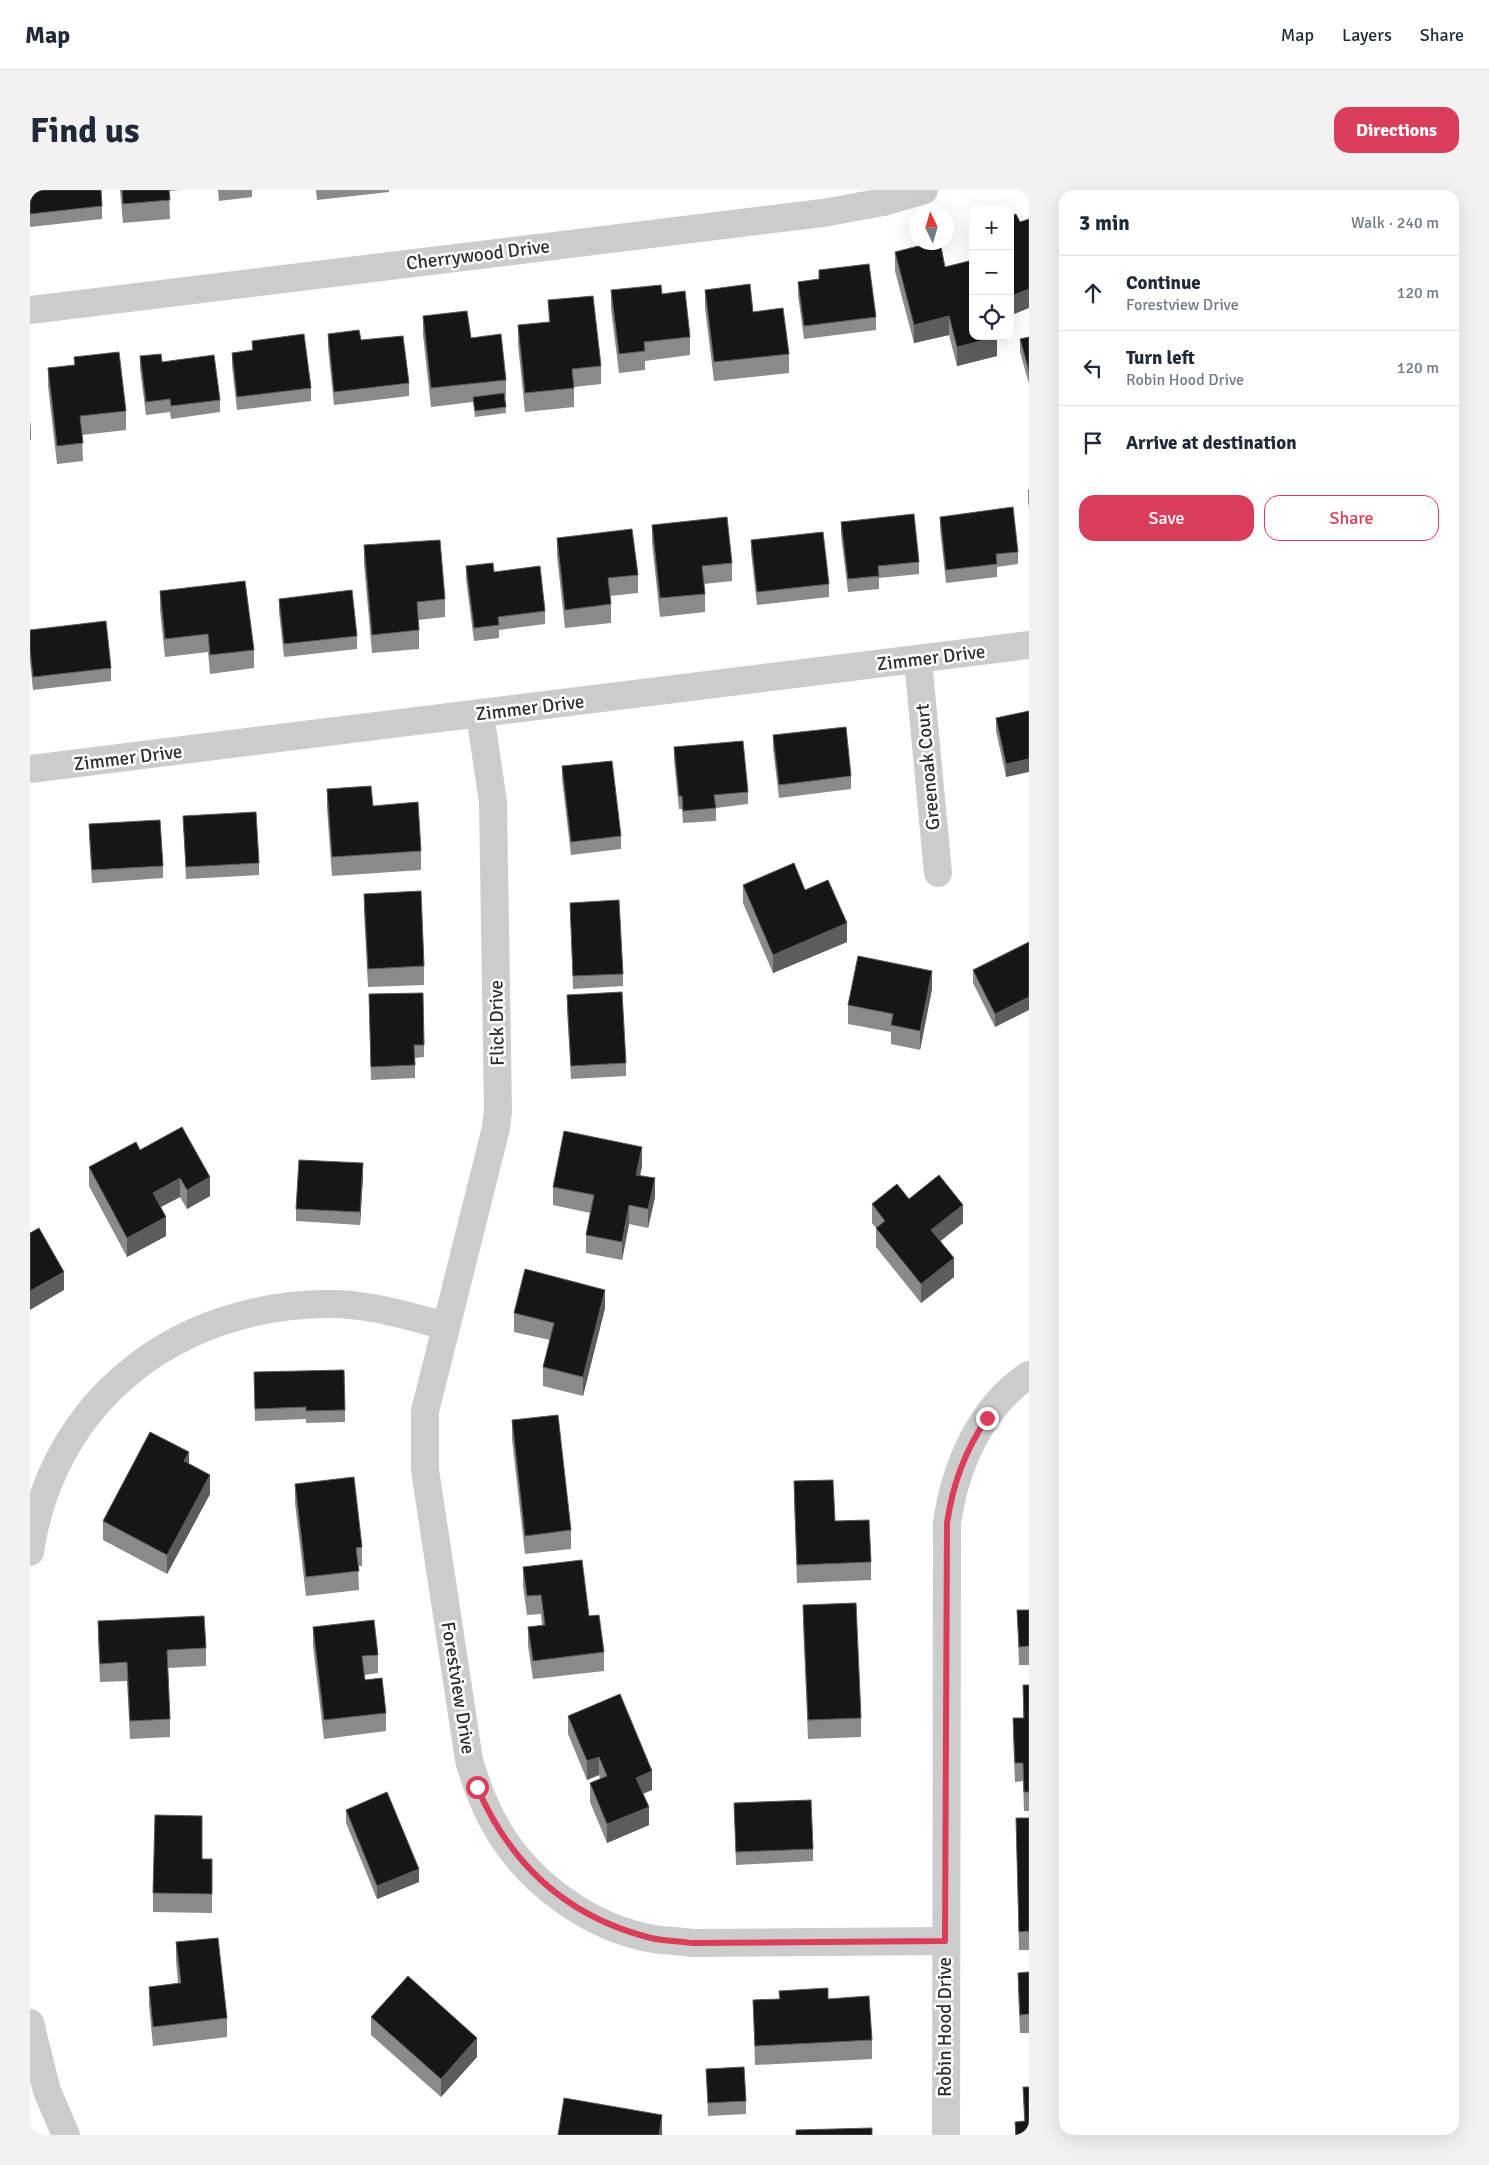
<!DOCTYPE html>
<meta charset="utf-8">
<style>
body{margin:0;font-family:Signika,sans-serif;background:#f2f2f3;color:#1f2937}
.controls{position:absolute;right:15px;top:15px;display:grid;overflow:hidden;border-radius:10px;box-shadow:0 5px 20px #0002}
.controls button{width:45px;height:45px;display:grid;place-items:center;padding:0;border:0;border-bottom:1px solid #e0e1e3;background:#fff;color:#1f2937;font:25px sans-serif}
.compass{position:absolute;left:879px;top:15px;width:45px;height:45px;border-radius:50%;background:#fff;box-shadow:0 5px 20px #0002;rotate:355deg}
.stop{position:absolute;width:15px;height:15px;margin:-11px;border:4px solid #da3d5a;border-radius:50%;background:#fff}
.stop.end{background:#da3d5a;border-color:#fff;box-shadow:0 1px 5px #0008}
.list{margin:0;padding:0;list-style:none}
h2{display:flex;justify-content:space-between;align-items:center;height:65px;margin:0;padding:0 20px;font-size:21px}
h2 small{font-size:16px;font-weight:400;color:#747a83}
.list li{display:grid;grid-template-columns:32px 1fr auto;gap:15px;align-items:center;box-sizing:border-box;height:75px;padding:0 20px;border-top:1px solid #e0e1e3}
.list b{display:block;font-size:19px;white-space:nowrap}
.list p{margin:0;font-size:16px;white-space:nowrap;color:#747a83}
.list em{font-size:16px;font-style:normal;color:#747a83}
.actions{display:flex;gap:10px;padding:15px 20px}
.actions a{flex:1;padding:11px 0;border:1px solid #da3d5a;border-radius:15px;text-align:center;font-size:18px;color:#da3d5a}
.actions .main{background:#da3d5a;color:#fff}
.icon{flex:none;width:28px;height:28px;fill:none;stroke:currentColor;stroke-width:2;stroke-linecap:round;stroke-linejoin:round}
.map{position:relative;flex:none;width:999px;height:1945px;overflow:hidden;border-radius:15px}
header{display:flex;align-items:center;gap:30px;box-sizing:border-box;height:70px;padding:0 25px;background:#fff;border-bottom:1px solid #e0e1e3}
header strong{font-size:24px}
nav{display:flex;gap:28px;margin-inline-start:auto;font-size:18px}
.intro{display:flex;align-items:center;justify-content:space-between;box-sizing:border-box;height:120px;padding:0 30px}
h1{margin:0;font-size:35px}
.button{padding:12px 22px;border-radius:15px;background:#da3d5a;color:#fff;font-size:18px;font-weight:700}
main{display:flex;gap:30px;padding:0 30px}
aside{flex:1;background:#fff;border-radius:15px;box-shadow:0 5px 20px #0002}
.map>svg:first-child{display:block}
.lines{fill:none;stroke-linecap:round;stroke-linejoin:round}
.street{stroke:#ccc;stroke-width:28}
.wall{fill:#8a8a8a}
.shaded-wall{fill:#5c5c5c}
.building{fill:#161616;stroke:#5c5c5c}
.route{stroke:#da3d5a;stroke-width:6}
.labels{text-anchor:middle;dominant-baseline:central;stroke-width:5;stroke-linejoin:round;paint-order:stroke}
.street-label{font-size:19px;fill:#2f2f2f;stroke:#fff}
</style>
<header>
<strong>Map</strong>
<nav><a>Map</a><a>Layers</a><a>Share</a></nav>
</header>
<div class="intro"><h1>Find us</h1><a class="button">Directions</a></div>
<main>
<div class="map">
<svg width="999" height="1945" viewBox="0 0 999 1945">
<rect width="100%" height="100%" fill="#fff"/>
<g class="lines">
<g class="street">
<polyline points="0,120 793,23 853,12 894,0"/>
<polyline points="888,470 908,683"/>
<path d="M450,524L463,612L468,921L466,938L395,1221V1280L439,1570C446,1595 455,1618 468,1640C500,1694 562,1739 624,1749C637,1751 650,1751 662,1753L915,1751"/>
<polyline points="0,579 999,455"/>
<path d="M0,1362C22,1210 147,1115 297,1114C337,1113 377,1126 416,1136"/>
<polyline points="0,1833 17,1901 36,1945"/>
<path d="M916,1945L917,1333C925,1277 950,1217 999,1185"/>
</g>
</g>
<g class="wall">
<polygon points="0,0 72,16 72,29 0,37"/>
<polygon points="90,0 151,0 139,1 140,29 93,33"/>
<polygon points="188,0 222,0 222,7 189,11"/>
<polygon points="286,0 359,0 359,2 287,10"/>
<polygon points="980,26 990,32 984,124 980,116"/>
<polygon points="865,62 915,77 967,166 927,176 919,145 884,153 865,81"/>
<polygon points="789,80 846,127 846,140 774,149 768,105 768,92 789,89"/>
<polygon points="581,100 632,104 660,147 660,165 615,171 615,180 589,183 581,119"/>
<polygon points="675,100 723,122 759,164 759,183 684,191 675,118"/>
<polygon points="518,110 571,176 571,194 544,197 544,217 495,222 488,154 488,135 519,132"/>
<polygon points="393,126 441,148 476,190 476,208 475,208 476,223 445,227 443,212 401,217 393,145"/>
<polygon points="298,144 331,150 379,193 379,206 304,215 298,157"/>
<polygon points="999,147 999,194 990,162 990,149"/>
<polygon points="222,151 281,198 281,211 207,220 202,176 202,163 222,160"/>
<polygon points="110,166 132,172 190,210 190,222 141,229 140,222 116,225 110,179"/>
<polygon points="44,167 96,221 96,240 52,245 53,271 27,274 18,196 18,178 44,175"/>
<polygon points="0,230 1,238 1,250 0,250"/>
<polygon points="998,299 999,299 999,318 998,312"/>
<polygon points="910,327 988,362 988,374 967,377 967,387 916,393 910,339"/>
<polygon points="811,332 889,372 889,384 849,388 849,399 818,402 811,345"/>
<polygon points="622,335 702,373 702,391 674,394 675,404 675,422 630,427 622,353"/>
<polygon points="527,348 608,385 608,403 580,406 581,414 581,433 535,438 527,366"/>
<polygon points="721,350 799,394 799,407 727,415 721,362"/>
<polygon points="334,355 415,409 415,427 388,430 389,440 389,459 342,463 334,374"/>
<polygon points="436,376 464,382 515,421 515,434 469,440 469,448 444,451 436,389"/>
<polygon points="130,401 224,460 224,478 180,484 178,462 135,467 130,420"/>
<polygon points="249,409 327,446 327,459 254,467 249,422"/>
<polygon points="0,440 81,478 81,491 3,500 0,471"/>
<polygon points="999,521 976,587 966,541 966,528"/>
<polygon points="743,545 821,586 821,599 749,608 743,558"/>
<polygon points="644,557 718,602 718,614 686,618 686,631 653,633 652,619 649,619 644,570"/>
<polygon points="532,576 591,646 591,659 541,665 532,589"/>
<polygon points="297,599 343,616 391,661 391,680 302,686 297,618"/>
<polygon points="153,626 229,673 229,685 156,689"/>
<polygon points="59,634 133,676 133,688 62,693 59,647"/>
<polygon points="713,695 775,700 817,752 743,783 713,713"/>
<polygon points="334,704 394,776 394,795 338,797 334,722"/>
<polygon points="540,713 593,784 593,796 543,799"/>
<polygon points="999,752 965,837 943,793 943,780"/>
<polygon points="902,799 890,860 861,854 861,842 818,834 818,815"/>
<polygon points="339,804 394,855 394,867 385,868 385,888 341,890"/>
<polygon points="537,805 596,873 596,886 541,889 537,818"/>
<polygon points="110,960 180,1006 157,1019 150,1007 131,1017 136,1046 97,1067 59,996 59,977"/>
<polygon points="612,976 610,986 625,1007 618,1038 599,1034 592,1070 556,1063 556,1045 560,1023 523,1015 523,997"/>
<polygon points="333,986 330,1035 266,1031 266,1019"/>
<polygon points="879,1009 933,1033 911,1051 924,1087 891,1113 846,1057 846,1038 842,1033 842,1014"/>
<polygon points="575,1118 553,1206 513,1196 513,1177 520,1150 484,1142 484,1123"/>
<polygon points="224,1182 315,1220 315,1232 276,1233 276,1229 225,1231"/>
<polygon points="482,1230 541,1340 541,1359 495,1364 482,1249"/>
<polygon points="159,1274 180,1304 137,1384 73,1350 73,1331"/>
<polygon points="764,1291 805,1331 841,1372 841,1390 767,1393 764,1310"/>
<polygon points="265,1294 332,1357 332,1376 328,1376 329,1400 276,1406 265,1313"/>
<polygon points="493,1377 559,1426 574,1462 574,1481 503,1489 498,1456 498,1437 512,1435 511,1424 497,1425 493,1396"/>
<polygon points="773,1415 831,1528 831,1547 778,1549 773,1434"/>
<polygon points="987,1420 999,1420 999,1475 989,1475"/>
<polygon points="68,1431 176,1458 176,1476 138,1478 140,1529 140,1547 100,1549 97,1491 70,1492 68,1450"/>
<polygon points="283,1437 348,1465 348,1483 334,1485 335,1490 356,1523 356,1541 294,1549 283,1456"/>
<polygon points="993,1495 999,1495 999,1621 994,1621 993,1591 985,1592 983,1547 983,1528 993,1528"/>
<polygon points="538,1526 622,1600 613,1604 619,1635 577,1653 560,1612 560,1593 570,1589 569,1585 557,1590 538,1544"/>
<polygon points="704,1613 783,1659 783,1671 706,1675"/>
<polygon points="316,1620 389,1692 347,1709 316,1633"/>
<polygon points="986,1628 999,1628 999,1760 989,1760"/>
<polygon points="172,1669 182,1688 182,1723 123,1722 123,1703"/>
<polygon points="146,1752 197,1828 197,1847 123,1856 119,1815 119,1797 148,1793 146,1771"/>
<polygon points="999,1782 999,1843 990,1843 988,1801 988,1783"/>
<polygon points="749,1801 798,1809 842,1850 842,1869 725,1875 723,1810 749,1809"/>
<polygon points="341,1827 447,1867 411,1907 341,1845"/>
<polygon points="676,1879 716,1911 716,1924 678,1926"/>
<polygon points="993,1897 999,1945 985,1945 985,1932 994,1931"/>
</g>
<g class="shaded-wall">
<polygon points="999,99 999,118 984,124 984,105"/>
<polygon points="919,126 919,145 884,153 884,135"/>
<polygon points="967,147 967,166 927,176 927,157"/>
<polygon points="999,569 999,582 976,587 976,574"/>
<polygon points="817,733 817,752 743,783 743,765"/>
<polygon points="902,781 902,799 890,860 890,841"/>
<polygon points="999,807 999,820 965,837 965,824"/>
<polygon points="612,957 612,976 606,1004 606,985"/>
<polygon points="333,973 333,986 330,1035 330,1022"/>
<polygon points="180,987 180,1006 157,1019 157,1000"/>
<polygon points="150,988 150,1007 123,1021 123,1003"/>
<polygon points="625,988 625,1007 618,1038 618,1019"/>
<polygon points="599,1015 599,1034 592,1070 592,1052"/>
<polygon points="933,1015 933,1033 901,1058 901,1040"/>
<polygon points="136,1027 136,1046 97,1067 97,1048"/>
<polygon points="924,1068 924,1087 891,1113 891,1094"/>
<polygon points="34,1082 34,1100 0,1120 0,1101"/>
<polygon points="575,1100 575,1118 553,1206 553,1187"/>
<polygon points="159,1262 159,1281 154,1271"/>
<polygon points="180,1285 180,1304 137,1384 137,1365"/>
<polygon points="569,1567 569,1585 557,1590 557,1571"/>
<polygon points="622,1581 622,1600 606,1606 606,1588"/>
<polygon points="619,1617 619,1635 577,1653 577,1634"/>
<polygon points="389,1679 389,1692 347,1709 347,1696"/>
<polygon points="447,1848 447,1867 411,1907 411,1889"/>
<polygon points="632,1925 632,1945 629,1945"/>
</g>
<g class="building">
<polygon points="0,0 71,0 72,16 0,24"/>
<polygon points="92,0 139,0 140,10 93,14"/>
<polygon points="986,24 990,32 999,29 999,99 984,105 980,97 980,26"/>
<polygon points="904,52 910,52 915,77 943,70 943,146 967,146 967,147 927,157 919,126 884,135 865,62"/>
<polygon points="839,74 846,127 774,136 768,92 789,89 789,80"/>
<polygon points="720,94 723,122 753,118 759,164 684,172 675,100"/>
<polygon points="631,95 632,104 655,101 660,147 614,152 615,161 589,164 581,100"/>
<polygon points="563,106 571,176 542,179 544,198 495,203 488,135 520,132 518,110"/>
<polygon points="437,121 441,148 471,144 476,190 401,198 393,126"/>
<polygon points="329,140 331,150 373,146 379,193 304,202 298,144"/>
<polygon points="274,144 281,198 207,207 202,163 223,160 222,151"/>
<polygon points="999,147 999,181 990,149"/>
<polygon points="89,162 96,221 50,226 53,253 27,256 18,178 45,175 44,167"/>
<polygon points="131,164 132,172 184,165 190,210 141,216 140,209 116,212 110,166"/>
<polygon points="474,203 476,217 445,221 443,207"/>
<polygon points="983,317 988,362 966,364 967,374 916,380 910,327"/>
<polygon points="884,324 889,372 848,376 849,386 818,389 811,332"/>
<polygon points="697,327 702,373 672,376 675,404 630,408 622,335"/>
<polygon points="602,339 608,385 578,388 581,414 535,420 527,348"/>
<polygon points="793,342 799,394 727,402 721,350"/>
<polygon points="410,350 415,409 387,412 389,440 342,445 334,355"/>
<polygon points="463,373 464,382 510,376 515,421 468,427 469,435 444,438 436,376"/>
<polygon points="215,391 224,460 180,465 178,444 135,449 130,401"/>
<polygon points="322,400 327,446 254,454 249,409"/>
<polygon points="76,431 81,478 3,487 0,459 0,440"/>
<polygon points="999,521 999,569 976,574 966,528"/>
<polygon points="816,537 821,586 749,595 743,545"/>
<polygon points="713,551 718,602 684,605 686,618 653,621 652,606 649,606 644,557"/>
<polygon points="582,571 591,646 541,652 532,576"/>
<polygon points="341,596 343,616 388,612 391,661 302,667 297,599"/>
<polygon points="226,622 229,673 156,677 153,626"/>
<polygon points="130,630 133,676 62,680 59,634"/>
<polygon points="764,673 775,700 798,690 817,733 743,765 713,695"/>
<polygon points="391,701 394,776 338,779 334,704"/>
<polygon points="589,710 593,784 543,786 540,713"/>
<polygon points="999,752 999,807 965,824 943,780"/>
<polygon points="828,766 902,781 890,841 861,835 863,824 818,815"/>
<polygon points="592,802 596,873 541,876 537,805"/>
<polygon points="393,803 394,855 384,855 385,875 341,877 339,804"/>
<polygon points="152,937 180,987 157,1000 150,988 123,1003 136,1027 97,1048 59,977 106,952 110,960"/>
<polygon points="534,941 612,957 606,985 625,988 618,1019 599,1015 592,1052 556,1045 564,1005 523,997"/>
<polygon points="269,970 333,973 330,1022 266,1019"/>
<polygon points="909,985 933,1015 901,1040 924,1068 891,1094 846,1038 855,1031 842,1014 867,994 879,1009"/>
<polygon points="9,1038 34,1082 0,1101 0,1043"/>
<polygon points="495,1079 575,1100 553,1187 513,1177 524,1133 484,1123"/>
<polygon points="314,1180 315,1220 276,1221 276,1217 225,1219 224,1182"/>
<polygon points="528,1225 541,1340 495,1346 482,1230"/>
<polygon points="120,1242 159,1262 154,1271 180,1285 137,1365 73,1331"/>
<polygon points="324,1287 332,1357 326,1358 329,1381 276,1387 265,1294"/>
<polygon points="803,1290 805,1331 839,1330 841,1372 767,1375 764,1291"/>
<polygon points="552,1370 559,1426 569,1425 574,1462 503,1471 498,1437 515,1435 511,1405 497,1406 493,1377"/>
<polygon points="826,1413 831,1528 778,1530 773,1415"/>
<polygon points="987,1420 999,1420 999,1456 989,1457"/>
<polygon points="174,1426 176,1458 137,1460 140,1529 100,1531 97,1472 70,1474 68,1431"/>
<polygon points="344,1430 348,1465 332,1466 335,1490 352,1488 356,1523 294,1530 283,1437"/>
<polygon points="993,1495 999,1495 999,1602 994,1602 993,1573 985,1573 983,1528 994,1528"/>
<polygon points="590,1504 622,1581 606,1588 619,1617 577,1634 560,1593 577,1586 569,1567 557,1571 538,1526"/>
<polygon points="357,1602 389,1679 347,1696 316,1620"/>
<polygon points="781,1610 783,1659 706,1662 704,1613"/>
<polygon points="125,1625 172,1626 172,1669 182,1669 182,1704 123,1703"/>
<polygon points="986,1628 999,1628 999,1741 989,1742"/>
<polygon points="188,1748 197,1828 123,1837 119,1797 151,1793 146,1752"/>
<polygon points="999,1782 999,1824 990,1825 988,1783"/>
<polygon points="378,1786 447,1848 411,1889 341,1827"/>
<polygon points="798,1798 798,1809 839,1806 842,1850 725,1856 723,1810 750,1809 749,1801"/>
<polygon points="714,1877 716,1911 678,1913 676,1879"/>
<polygon points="993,1897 999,1897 999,1945 986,1945 985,1932 995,1931"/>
<polygon points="534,1908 632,1925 629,1945 528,1945"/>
<polygon points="842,1938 842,1945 766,1945 766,1940"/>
</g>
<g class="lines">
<path class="route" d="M447,1597C481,1676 537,1727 621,1748C634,1751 649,1751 662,1753L915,1751L917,1333C923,1293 935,1261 957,1228"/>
</g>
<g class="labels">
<g class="street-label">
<text transform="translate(448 65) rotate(-7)">Cherrywood Drive</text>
<text transform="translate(901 468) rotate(-7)">Zimmer Drive</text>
<text transform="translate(500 518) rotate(-7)">Zimmer Drive</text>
<text transform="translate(98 568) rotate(-7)">Zimmer Drive</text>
<text transform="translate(898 577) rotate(-95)">Greenoak Court</text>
<text transform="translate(467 833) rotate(-91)">Flick Drive</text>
<text transform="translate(428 1498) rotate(81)">Forestview Drive</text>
<text transform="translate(915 1837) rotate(-90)">Robin Hood Drive</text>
</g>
</g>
</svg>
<div class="controls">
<button>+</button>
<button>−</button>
<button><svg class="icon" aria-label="locate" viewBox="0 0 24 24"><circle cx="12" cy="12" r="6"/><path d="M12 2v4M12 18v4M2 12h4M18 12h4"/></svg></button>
</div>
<svg class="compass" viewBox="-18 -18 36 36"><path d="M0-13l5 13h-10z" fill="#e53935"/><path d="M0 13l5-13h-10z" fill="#747a83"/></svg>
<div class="stop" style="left:447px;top:1597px"></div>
<div class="stop end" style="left:957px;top:1228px"></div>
</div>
<aside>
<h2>3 min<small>Walk · 240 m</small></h2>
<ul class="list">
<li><svg class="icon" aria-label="ahead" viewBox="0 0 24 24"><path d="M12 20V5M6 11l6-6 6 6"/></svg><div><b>Continue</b><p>Forestview Drive</p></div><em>120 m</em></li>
<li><svg class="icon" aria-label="left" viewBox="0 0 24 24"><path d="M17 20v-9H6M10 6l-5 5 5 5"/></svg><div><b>Turn left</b><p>Robin Hood Drive</p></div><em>120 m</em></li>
<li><svg class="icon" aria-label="arrive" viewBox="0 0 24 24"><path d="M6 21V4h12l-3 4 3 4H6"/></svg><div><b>Arrive at destination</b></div></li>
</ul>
<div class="actions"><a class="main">Save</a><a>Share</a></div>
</aside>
</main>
